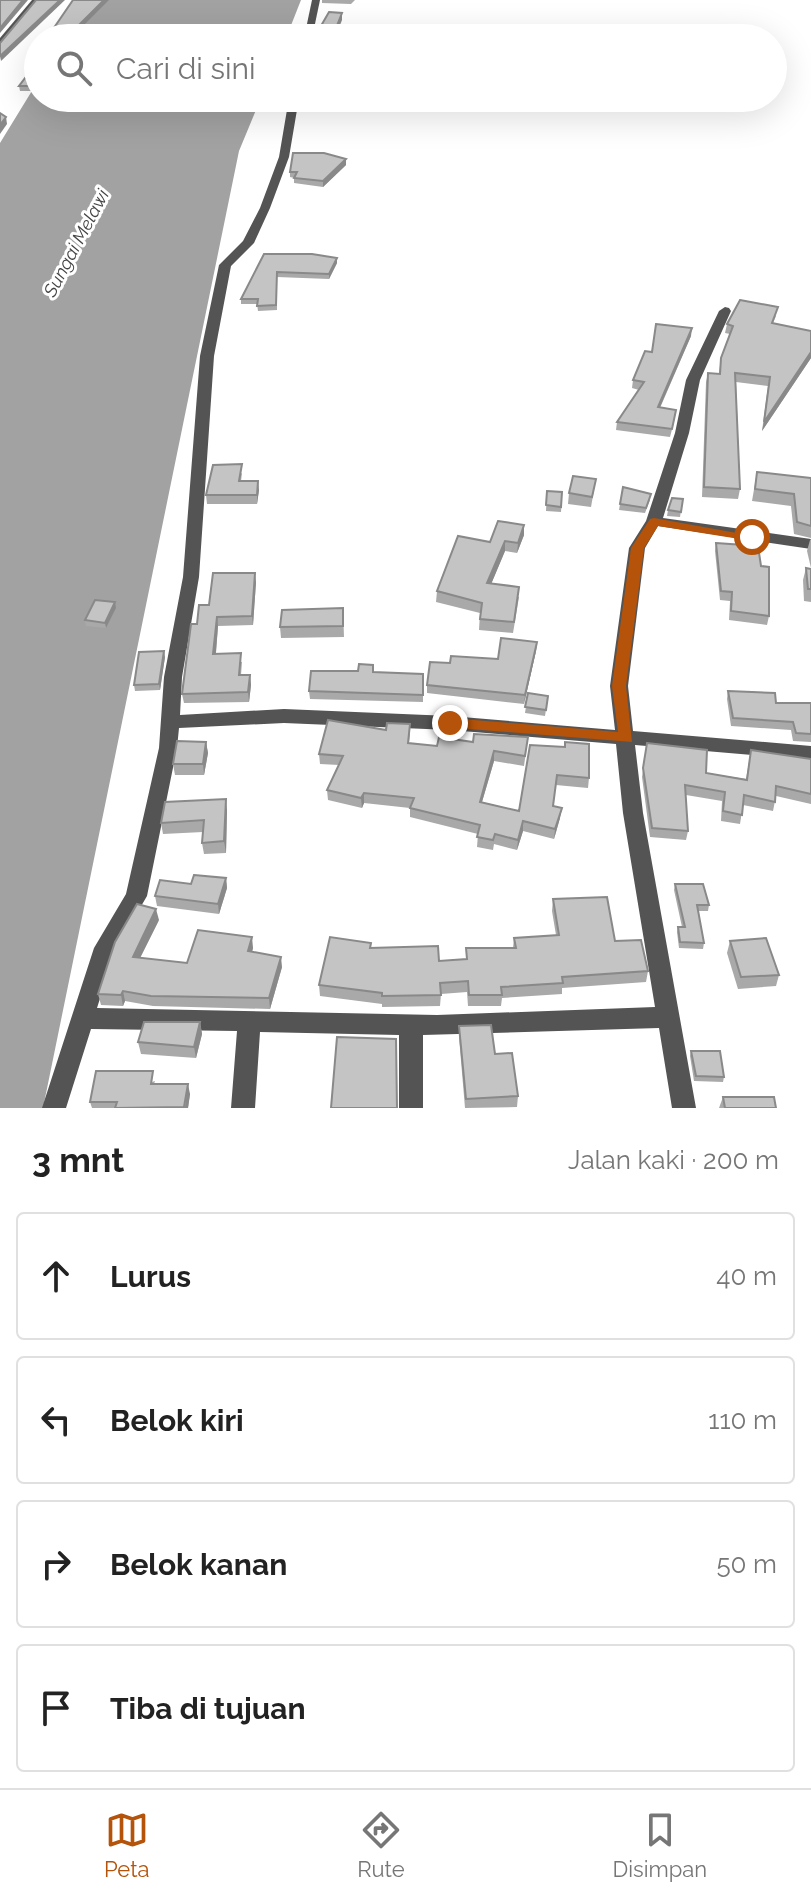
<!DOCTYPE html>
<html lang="id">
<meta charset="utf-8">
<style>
body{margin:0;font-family:Raleway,sans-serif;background:#f2f2f2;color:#222}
.stop{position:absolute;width:24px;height:24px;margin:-18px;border:6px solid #b45309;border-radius:50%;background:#fff}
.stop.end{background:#b45309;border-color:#fff;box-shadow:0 2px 8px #0008}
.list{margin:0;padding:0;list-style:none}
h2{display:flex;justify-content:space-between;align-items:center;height:104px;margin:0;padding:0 32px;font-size:34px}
h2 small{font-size:26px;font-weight:400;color:#767676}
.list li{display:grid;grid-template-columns:52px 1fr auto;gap:24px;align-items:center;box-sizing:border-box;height:128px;margin:0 16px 16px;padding:0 16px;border:2px solid #e0e0e0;border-radius:8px}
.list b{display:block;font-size:30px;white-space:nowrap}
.list em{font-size:26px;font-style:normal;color:#767676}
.icon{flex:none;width:44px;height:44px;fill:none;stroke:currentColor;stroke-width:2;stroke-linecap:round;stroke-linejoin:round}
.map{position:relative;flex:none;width:811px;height:1108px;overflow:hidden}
.search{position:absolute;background:#fff;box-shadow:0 8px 32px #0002;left:24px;right:24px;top:24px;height:88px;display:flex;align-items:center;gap:20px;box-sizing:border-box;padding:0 28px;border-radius:44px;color:#767676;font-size:30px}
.sheet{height:680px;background:#fff}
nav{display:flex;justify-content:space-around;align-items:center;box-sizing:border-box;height:112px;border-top:2px solid #e0e0e0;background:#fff;font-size:22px;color:#767676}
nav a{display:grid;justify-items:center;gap:4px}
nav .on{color:#b45309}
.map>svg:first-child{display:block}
.water{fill:#a2a2a2}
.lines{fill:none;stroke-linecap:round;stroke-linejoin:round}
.street{fill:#545454;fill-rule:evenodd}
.wall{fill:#a9a9a9}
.shaded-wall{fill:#898989}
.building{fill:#c4c4c4;stroke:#898989;stroke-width:2}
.route{fill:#b45309}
.labels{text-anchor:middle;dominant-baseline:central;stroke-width:6;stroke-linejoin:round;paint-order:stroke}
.far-water-label{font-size:18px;font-style:italic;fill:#434343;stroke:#fff}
</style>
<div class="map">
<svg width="811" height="1108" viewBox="0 0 811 1108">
<rect width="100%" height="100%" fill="#fff"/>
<g class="water">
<polygon points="87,0 301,0 286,38 64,38"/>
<polygon points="38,81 38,98 261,98 239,151 43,1108 0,1108 0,143"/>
</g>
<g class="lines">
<g class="street">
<polygon points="32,0 40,0 0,46 0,38"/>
<polygon points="312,0 320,0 312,38 304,38"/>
<path d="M289,98H299L289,157L270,208L254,243L231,266L214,356L199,577L182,677L180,715L284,709L450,716L615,730L610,686L629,548L646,521L675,433L686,380L719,311L725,307L729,308L731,311L700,380L689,433L663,518L811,539V549L658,526L645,548L628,686L633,731L811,746V760L635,745L643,813L696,1108H672L659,1028L423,1035V1108H399V1035L260,1032L255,1108H231L237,1031L91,1029L66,1108H42L94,948L126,894L159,748L164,677L183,577L200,356L219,265L243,241L260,208L279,157ZM284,723L450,730L616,744L623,813L655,1007L437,1015L97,1008L115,951L147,896L177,748L179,728Z"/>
</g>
</g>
<g class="wall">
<polygon points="322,0 355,0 351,4 322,3"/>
<polygon points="38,52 38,91 20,91 19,86 35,66 33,66 32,61"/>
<polygon points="302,98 328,98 322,112 300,111 300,105"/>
<polygon points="346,159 346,165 323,187 294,183 294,178 290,177 290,172"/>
<polygon points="264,254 337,263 329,279 277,277 277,310 258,311 257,304 241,304 241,299"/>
<polygon points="776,316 773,323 811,331 811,358 762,431 768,386 736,382 740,489 738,499 702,497 706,382 708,373 719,374 721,358 730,334 725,333 727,324"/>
<polygon points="691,336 660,408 675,418 670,437 616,430 617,422 639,390 632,388 633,380 652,352"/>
<polygon points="757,472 811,478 811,538 794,534 791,506 752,501"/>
<polygon points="242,473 241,481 259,490 257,504 207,504 206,495"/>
<polygon points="596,479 591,507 568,504 569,493"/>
<polygon points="623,487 650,500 645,513 619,510"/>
<polygon points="547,491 562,492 561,512 546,511"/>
<polygon points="683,499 680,517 667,516 668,510"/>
<polygon points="524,525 524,535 517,553 505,551 491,584 519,597 513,633 479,630 480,613 436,602 437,591"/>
<polygon points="811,539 811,568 807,551 810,540"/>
<polygon points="716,543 769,616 767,625 729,620 730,601 720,600 715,551"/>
<polygon points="806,568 811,569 811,602 804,601 803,580"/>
<polygon points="256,582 253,625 218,626 216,653 242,662 241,675 250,675 251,685 249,702 184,703 182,694 197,624 209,605"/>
<polygon points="116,608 106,628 86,626 85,620"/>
<polygon points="343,608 344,637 281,638 280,627"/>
<polygon points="537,642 536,651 524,704 427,693 427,685 450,663 498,659"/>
<polygon points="165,657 160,690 135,691 134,685"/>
<polygon points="358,671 423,674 423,702 310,699 309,691"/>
<polygon points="728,691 776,703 811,703 811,742 793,741 791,730 731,726 727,699"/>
<polygon points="528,693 548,696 545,716 525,713"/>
<polygon points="410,734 409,743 437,746 528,737 524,766 494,761 482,802 519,811 530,745 589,778 588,788 556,785 553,806 560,818 554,839 523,831 517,850 494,844 493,850 477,847 478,834 410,817 410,808 364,803 362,808 328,800 327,790 339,765 320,764 319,754"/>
<polygon points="206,742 208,753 204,775 175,775 173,764"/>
<polygon points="647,743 706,773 746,779 751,750 811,759 811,804 776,796 773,811 743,805 740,824 721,821 722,801 686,795 688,831 686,840 650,837 642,777"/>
<polygon points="227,810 226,853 204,854 202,843 203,832 163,834 161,823"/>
<polygon points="226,878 227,888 219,914 157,906 155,896 191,884"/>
<polygon points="675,884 709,905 708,911 698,911 704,943 703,949 679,948 677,932 678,927 682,927 674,890"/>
<polygon points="553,899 615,941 648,971 646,982 562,988 562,994 502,998 501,1006 468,1006 467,992 441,994 440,1006 382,1007 382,1004 320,996 319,985 371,948 439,961 466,959 466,948 513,948 514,938 556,935 552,911"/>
<polygon points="159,920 140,958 187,963 253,948 252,952 282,967 270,1009 153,1006 125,1001 123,1006 101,1005 98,994"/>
<polygon points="730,941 779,975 776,986 738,989 727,953"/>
<polygon points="200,1022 202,1034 196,1058 141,1054 138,1042"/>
<polygon points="459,1026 495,1054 518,1096 517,1107 465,1108 459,1037"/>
<polygon points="691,1051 724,1077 723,1082 694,1081 690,1056"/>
<polygon points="155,1081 154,1084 190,1094 188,1108 92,1108 90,1102"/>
<polygon points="723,1097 776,1108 719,1108"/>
</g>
<g class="shaded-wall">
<polygon points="23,0 28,0 0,33 0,28"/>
<polygon points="60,0 65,0 1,61 0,56"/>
<polygon points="104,0 109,0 71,38 66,38"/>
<polygon points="342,13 342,20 335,38 332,38"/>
<polygon points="326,98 328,98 322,112 322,106"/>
<polygon points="6,117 7,124 0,134 0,125"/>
<polygon points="346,159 346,165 323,187 323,181"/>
<polygon points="337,258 337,263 329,279 329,274"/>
<polygon points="692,328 691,336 656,416 658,407"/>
<polygon points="811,352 811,358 762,431 764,422"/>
<polygon points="258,481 259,490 257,504 257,495"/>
<polygon points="524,525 524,535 517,553 518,543"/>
<polygon points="505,541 505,551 487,594 487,583"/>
<polygon points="255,573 256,582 253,625 252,616"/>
<polygon points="115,602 116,608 106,628 105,623"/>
<polygon points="217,617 218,626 215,663 213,654"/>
<polygon points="537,642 536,651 524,704 525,695"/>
<polygon points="164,651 165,657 160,690 159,684"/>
<polygon points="250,675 251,685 249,702 248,692"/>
<polygon points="206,742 208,753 204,775 203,764"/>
<polygon points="494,751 494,761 479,812 480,802"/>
<polygon points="364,793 364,803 362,808 361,798"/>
<polygon points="226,799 227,810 226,853 224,841"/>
<polygon points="562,808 560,818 554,839 555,829"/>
<polygon points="523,821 523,831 517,850 518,840"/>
<polygon points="226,878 227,888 219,914 218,904"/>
<polygon points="156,909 159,920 135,968 133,957"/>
<polygon points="252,937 253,948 249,962 248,951"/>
<polygon points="281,957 282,967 270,1009 269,998"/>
<polygon points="123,991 125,1001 123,1006 121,995"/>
<polygon points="200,1022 202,1034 196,1058 194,1047"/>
<polygon points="188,1084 190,1094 188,1108 185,1108"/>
</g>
<g class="building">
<polygon points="0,0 23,0 0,28"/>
<polygon points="36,0 60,0 0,56 0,43"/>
<polygon points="73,0 104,0 66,38 47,38"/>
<polygon points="329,12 342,13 332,38 314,38"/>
<polygon points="38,52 38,61 32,61"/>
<polygon points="38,61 38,85 37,86 19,86"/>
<polygon points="302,98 326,98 322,106 300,105"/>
<polygon points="0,113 6,117 0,125"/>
<polygon points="293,153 324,153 346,159 323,181 294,178 297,172 290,172"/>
<polygon points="264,254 312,254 337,258 329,274 277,272 276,305 257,306 258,299 241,299"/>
<polygon points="740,300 778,307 772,323 811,331 811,352 764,422 770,377 735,373 740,489 704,487 708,373 720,374 721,358 733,326 727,324"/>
<polygon points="656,324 692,328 658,407 676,410 672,429 617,422 644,382 633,380 645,351 652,352"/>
<polygon points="242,464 239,481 258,481 257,495 206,495 213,465"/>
<polygon points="757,472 811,478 811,526 797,522 794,494 755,489"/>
<polygon points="573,476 596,479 592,497 569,493"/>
<polygon points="623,487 651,494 646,508 620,504"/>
<polygon points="547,491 562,492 561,507 546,505"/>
<polygon points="672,498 683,499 681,512 668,510"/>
<polygon points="498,521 524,525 518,543 505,541 487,583 519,587 514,622 480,619 482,603 437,591 458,536 490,542"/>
<polygon points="716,543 758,546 761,566 769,567 769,616 731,611 732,592 721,591"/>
<polygon points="806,568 811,569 811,589 808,589"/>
<polygon points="213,573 255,573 252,616 217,617 213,654 241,653 239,675 250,675 248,692 182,694 191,624 197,624 199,605 209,605"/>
<polygon points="95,600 115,602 105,623 85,620"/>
<polygon points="343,608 343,626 280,627 282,610"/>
<polygon points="501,638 537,642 525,695 427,685 430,662 450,663 451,656 498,659"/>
<polygon points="164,651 159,684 134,685 139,652"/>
<polygon points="359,664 373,665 373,672 423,674 423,695 309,691 311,671 358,671"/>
<polygon points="728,691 775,693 776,703 811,703 811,734 796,733 793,722 733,718"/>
<polygon points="528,693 548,696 546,710 525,707"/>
<polygon points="328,720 386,730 387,723 410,724 408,743 437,746 439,737 473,742 474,734 528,737 525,756 494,751 480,802 519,811 530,745 565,747 565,742 589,744 589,778 557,775 553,806 562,808 555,829 523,821 518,840 495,834 493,840 477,837 480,825 410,808 414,798 364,793 361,798 327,790 343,756 319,754"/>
<polygon points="177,741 206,742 203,764 173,764"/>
<polygon points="647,743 707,750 706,773 747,780 751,750 811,759 811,794 776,786 775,802 744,795 742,815 723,811 725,792 685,785 688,831 652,828 643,768"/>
<polygon points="226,799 224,841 202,843 204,820 161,823 165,802"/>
<polygon points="194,875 226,878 218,904 155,896 160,880 191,884"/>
<polygon points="675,884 703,884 709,905 697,905 704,943 680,942 678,927 685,927"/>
<polygon points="607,897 615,941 641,940 648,971 562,977 563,983 501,987 502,995 469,995 468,981 440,983 441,995 382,996 382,993 319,985 330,937 371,943 370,948 438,946 439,961 467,959 466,948 516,948 514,938 559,935 553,899"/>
<polygon points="137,904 156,909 133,957 187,963 198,930 252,937 248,951 281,957 269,998 151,996 123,991 121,995 98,994 115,942"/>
<polygon points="766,938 779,975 741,977 730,941"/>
<polygon points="144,1022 200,1022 194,1047 138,1042"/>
<polygon points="491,1025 495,1054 512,1053 518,1096 466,1099 459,1026"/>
<polygon points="337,1037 396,1039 397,1108 331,1108"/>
<polygon points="691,1051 720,1051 724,1077 696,1076"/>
<polygon points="96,1071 153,1071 151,1084 188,1084 184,1107 115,1108 117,1102 90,1102"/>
<polygon points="723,1097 774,1097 776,1108 725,1108"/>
</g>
<polygon class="route" points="654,518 759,537 752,541 658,526 644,548 626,686 632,742 444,727 442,723 450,718 618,732 612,686 631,548 650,519"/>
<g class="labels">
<g class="far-water-label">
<text transform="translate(76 243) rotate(-62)">Sungai Melawi</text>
</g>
</g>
</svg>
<div class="stop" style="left:752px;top:537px"></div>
<div class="stop end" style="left:450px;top:723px"></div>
<div class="search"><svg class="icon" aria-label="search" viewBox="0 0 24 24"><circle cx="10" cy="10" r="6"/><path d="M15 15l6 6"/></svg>Cari di sini</div>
</div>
<section class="sheet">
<h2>3 mnt<small>Jalan kaki · 200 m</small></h2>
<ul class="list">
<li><svg class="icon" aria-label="ahead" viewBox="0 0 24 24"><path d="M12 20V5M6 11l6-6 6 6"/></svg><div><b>Lurus</b></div><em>40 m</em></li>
<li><svg class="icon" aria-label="left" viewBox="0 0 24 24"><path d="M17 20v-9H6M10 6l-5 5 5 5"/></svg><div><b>Belok kiri</b></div><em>110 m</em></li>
<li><svg class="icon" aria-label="right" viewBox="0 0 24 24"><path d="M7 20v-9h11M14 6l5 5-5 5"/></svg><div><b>Belok kanan</b></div><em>50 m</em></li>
<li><svg class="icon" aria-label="arrive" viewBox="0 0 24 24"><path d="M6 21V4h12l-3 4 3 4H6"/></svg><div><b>Tiba di tujuan</b></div></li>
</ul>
</section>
<nav>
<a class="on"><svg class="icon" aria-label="map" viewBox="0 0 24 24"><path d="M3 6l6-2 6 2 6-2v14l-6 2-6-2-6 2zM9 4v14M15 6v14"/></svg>Peta</a>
<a><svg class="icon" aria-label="directions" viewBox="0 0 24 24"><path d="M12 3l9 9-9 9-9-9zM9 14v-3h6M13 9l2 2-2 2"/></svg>Rute</a>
<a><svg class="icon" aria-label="saved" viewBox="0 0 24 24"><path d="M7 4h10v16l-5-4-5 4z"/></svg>Disimpan</a>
</nav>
